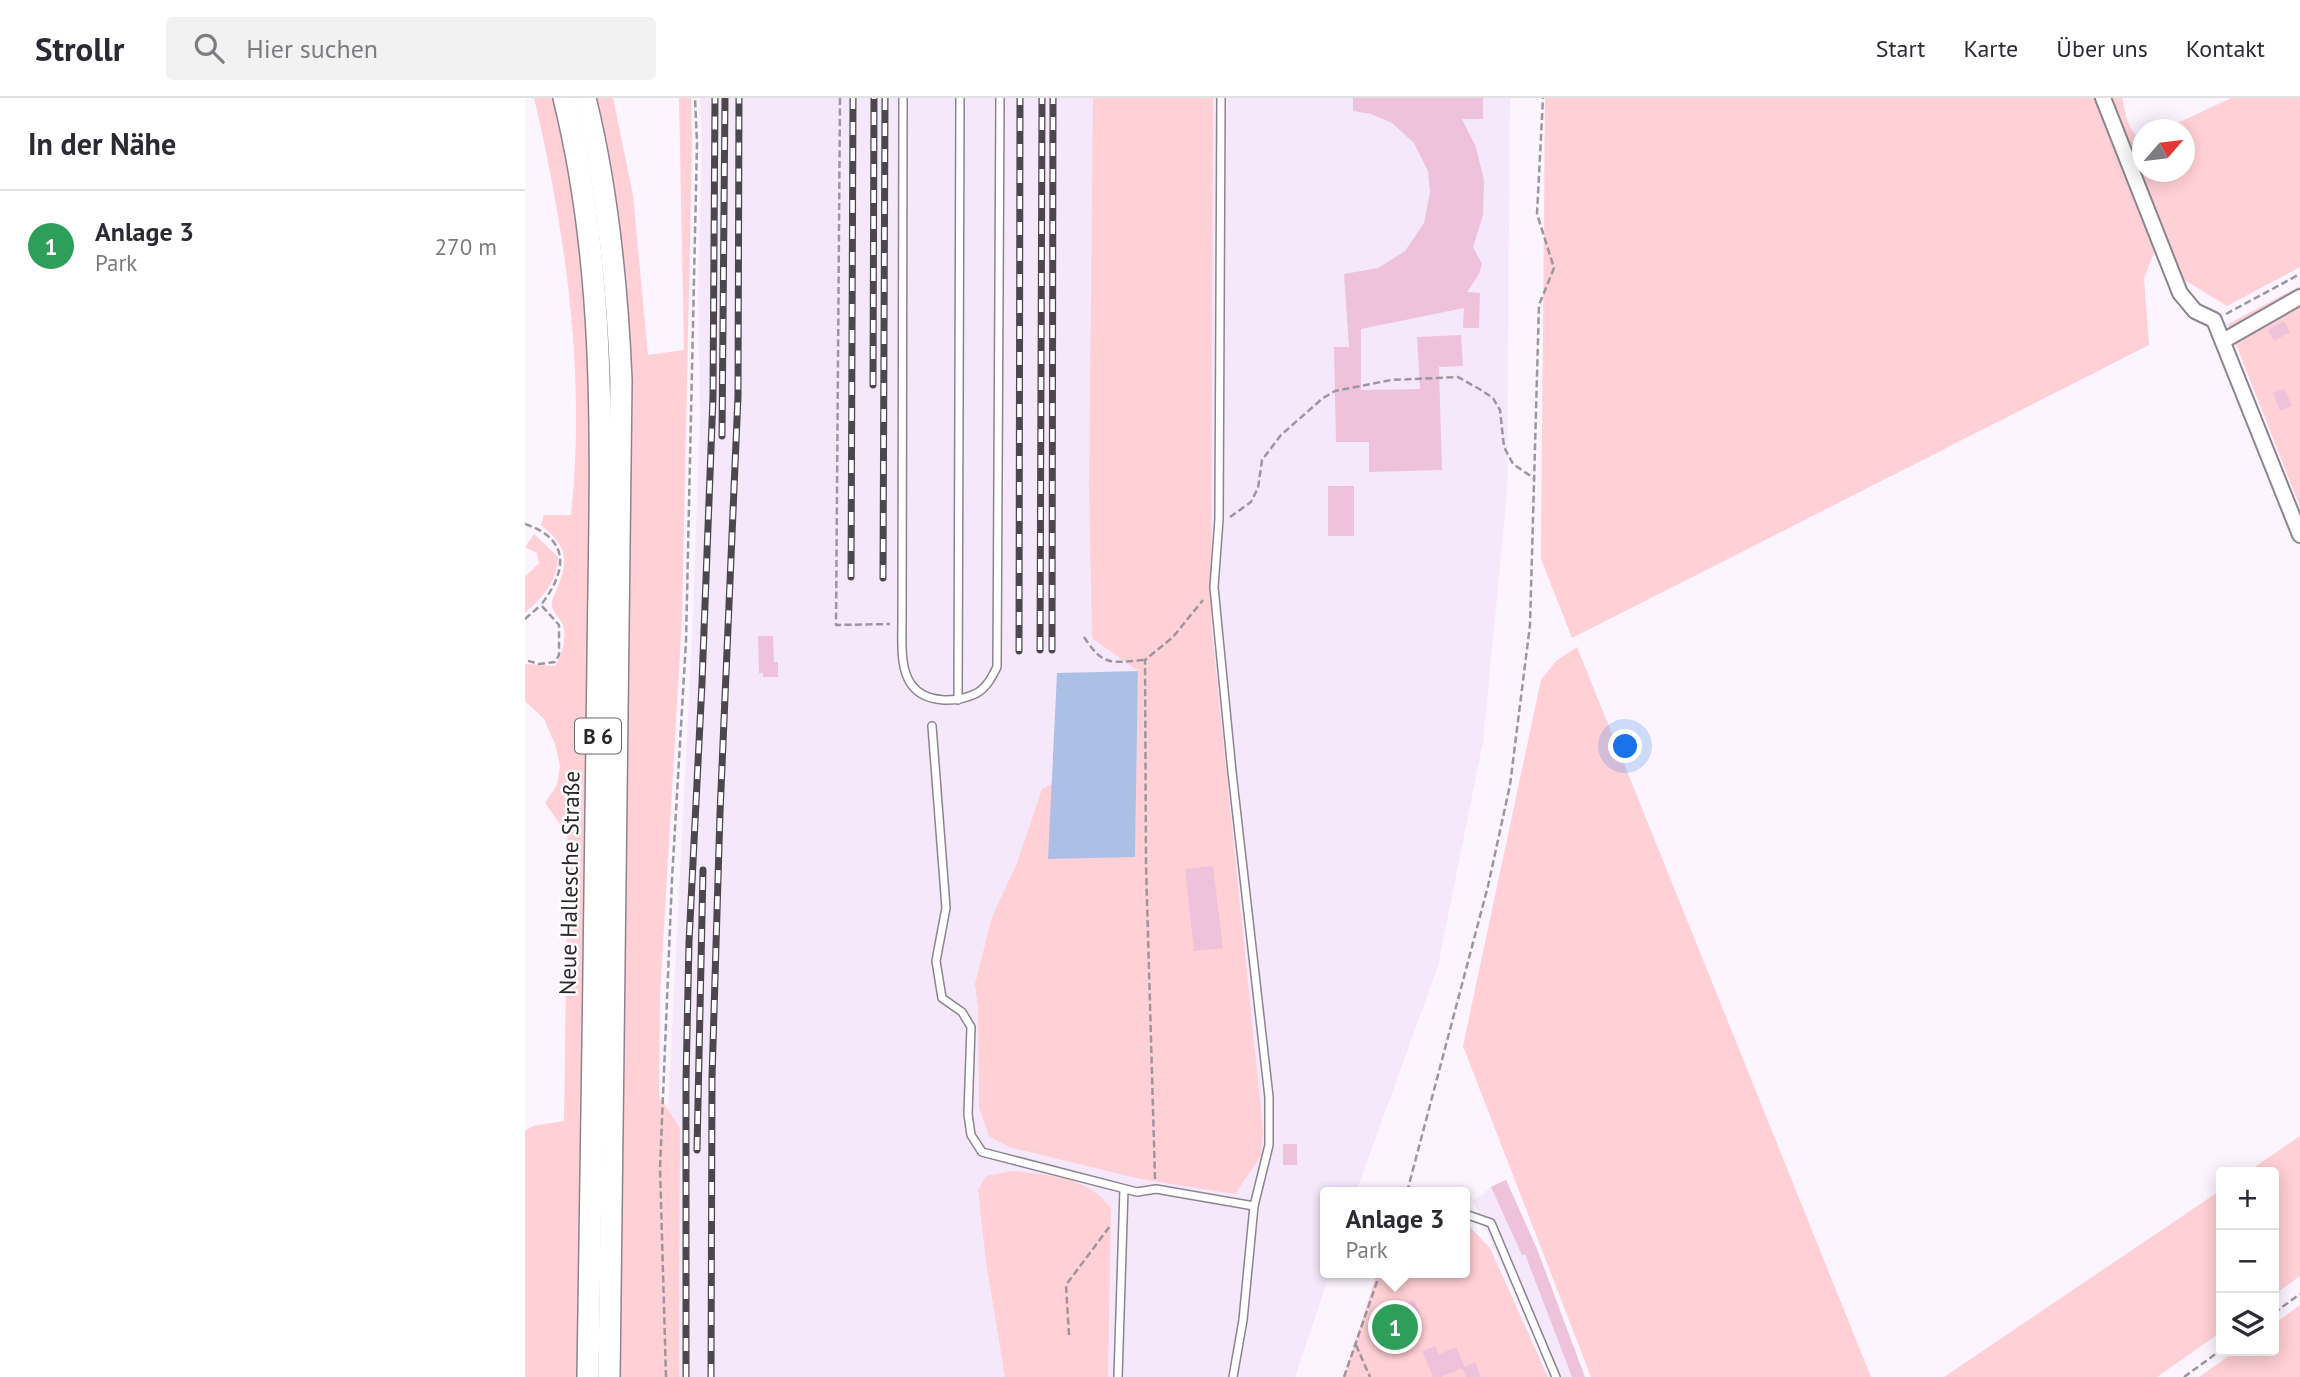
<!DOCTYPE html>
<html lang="de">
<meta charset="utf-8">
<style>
body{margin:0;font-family:"PT Sans",sans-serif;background:#f2f2f3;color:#2b2b33}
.controls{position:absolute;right:21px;bottom:21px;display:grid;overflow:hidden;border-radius:7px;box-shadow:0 4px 18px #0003}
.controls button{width:63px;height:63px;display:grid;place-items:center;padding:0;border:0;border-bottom:2px solid #e1e1e2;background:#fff;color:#2b2b33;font:35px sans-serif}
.compass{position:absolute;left:1607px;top:21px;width:63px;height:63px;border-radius:50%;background:#fff;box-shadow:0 4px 18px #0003;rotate:62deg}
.you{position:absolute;left:1101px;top:649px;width:24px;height:24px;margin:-18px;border:5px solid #fff;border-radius:50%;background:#1a73e8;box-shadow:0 0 0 10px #1a73e833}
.badge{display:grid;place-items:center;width:46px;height:46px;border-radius:50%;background:#6b5b28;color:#fff;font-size:23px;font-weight:700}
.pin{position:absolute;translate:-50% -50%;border:4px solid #fff;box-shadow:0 2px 7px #0006}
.popup{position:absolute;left:795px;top:1089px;width:150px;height:91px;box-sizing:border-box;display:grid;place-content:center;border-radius:7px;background:#fff;filter:drop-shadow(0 2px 5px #0005);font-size:23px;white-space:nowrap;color:#7c7c81}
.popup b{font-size:26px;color:#2b2b33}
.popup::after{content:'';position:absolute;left:50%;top:100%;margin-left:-14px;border:14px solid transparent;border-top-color:#fff}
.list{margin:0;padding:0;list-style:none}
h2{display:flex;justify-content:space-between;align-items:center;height:91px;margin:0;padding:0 28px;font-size:30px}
h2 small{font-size:23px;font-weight:400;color:#7c7c81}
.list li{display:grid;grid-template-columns:46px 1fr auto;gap:21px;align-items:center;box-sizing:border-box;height:112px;padding:0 28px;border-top:2px solid #e1e1e2}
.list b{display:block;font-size:26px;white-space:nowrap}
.list p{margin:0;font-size:23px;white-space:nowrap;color:#7c7c81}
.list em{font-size:23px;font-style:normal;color:#7c7c81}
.icon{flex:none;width:38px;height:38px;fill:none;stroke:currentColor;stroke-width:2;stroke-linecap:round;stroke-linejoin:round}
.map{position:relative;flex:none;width:1775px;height:1279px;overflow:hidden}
header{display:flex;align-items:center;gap:42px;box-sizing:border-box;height:98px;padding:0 35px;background:#fff;border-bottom:2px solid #e1e1e2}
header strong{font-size:33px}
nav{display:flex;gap:38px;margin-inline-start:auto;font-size:24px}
.search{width:490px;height:63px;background:#f2f2f3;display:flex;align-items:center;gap:18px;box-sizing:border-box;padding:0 24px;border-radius:7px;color:#7c7c81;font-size:26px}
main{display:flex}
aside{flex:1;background:#fff}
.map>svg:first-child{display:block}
.built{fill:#f6e8fb}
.green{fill:#ffd0d5}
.water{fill:#acc0e6}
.building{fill:#eec2da}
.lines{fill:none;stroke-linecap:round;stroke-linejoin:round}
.lane-casing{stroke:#8c848f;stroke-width:10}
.street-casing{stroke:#8c848f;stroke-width:18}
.primary-casing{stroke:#8c848f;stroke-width:24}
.path{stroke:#9c969e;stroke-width:2.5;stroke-dasharray:7 3.5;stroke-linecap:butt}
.lane{stroke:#fff;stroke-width:7}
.street{stroke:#fff;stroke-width:14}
.primary{stroke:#fff;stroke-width:21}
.rail-casing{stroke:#4c474d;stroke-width:7}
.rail{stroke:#fff;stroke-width:4.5;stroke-dasharray:13;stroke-linecap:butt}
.labels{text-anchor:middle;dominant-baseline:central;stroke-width:5;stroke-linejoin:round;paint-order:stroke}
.shield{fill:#fff;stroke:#6a676b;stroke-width:2}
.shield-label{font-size:21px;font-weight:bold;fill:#2a262b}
.street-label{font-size:23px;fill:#2a262b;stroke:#fff}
</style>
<header>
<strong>Strollr</strong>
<div class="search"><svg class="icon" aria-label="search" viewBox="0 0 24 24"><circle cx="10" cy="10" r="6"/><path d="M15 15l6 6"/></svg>Hier suchen</div>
<nav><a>Start</a><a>Karte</a><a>Über uns</a><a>Kontakt</a></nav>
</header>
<main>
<aside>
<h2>In der Nähe<small></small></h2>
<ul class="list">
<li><span class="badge" style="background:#2e9e5b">1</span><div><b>Anlage 3</b><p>Park</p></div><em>270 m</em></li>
</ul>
</aside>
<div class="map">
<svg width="1775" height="1279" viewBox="0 0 1775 1279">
<rect width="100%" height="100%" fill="#fcf4fe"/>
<g class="built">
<polygon points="175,0 985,0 982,395 958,644 913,868 831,1094 800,1094 800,1175 805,1175 770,1279 154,1279 155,1030 143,1012 168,518 175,317 173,197 177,45"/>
<polygon points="981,1082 1012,1151 1059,1277 1054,1279 1026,1279 948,1102 957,1097 966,1089"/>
</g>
<g class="green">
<path d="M9,0H29C76,200 66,405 63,609C60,832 57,1056 55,1279H0V1033L8,1028L39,1023L43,752L42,736L20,705L32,687L35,668L30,646L19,621L0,603V566L30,568C37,558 42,539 38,527C35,520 28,515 27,508C26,503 29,498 31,493C45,461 42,449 16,427L19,417H46C61,277 41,136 9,0Z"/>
<polygon points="71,0 88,0 108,97 123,257 159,252 154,0 166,0 167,46 157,521 135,899 134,998 155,1030 154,1279 95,1279 102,668 95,140 77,25"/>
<polygon points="568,0 688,0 686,524 738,1032 736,1058 710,1096 615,1081 484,1049 464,1038 454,1010 453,910 450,886 467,819 492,765 517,691 527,686 524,761 610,758 613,573 567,540 564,390"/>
<polygon points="1020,0 1571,0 1593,51 1629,154 1619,181 1624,247 1047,540 1016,461"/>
<path d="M1586,0H1597C1601,15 1602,34 1617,41L1618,74H1660V32L1640,31L1706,0H1775V169L1702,208L1658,181Z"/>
<polygon points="1775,188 1775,409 1703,226"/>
<path d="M9,436L33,459C32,484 18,499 0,515V479L14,465L12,455L0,449Z"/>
<polygon points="1052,549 1346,1279 1066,1279 938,948 1016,582 1031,563"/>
<polygon points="1775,1038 1775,1178 1749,1197 1749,1074 1722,1074"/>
<path d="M488,1073C522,1077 566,1079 586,1111L583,1279H480L461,1164L453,1092L461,1078Z"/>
<polygon points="1696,1092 1696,1234 1632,1279 1419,1279"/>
<polygon points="940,1124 965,1150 1023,1279 819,1279 852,1175 940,1175"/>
<polygon points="1775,1207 1775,1279 1674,1279 1711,1253 1749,1253 1749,1226"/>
</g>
<polygon class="water" points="613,573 610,759 523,761 532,575"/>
<g class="building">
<polygon points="828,0 958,0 958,21 937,21 951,49 959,82 958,117 948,149 957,166 954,176 942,194 955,195 954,230 938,230 939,210 836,231 836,292 895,291 892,239 936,237 938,268 914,269 917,372 844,374 844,344 811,344 809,249 824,249 819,176 853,170 880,153 899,125 905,94 903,73 889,45 867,25 846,16 828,13"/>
<polygon points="1759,223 1765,234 1749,243 1743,232"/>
<polygon points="1760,291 1767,308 1755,313 1748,295"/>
<rect x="803" y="388" width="26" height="50"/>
<polygon points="233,538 248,538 249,564 253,564 253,579 238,579 238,575 234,575"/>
<polygon points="688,768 698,850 669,853 660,771"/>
<rect x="758" y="1046" width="14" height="21"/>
<polygon points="981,1082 1012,1151 1060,1279 1047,1279 1000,1156 997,1157 966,1089"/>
<polygon points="889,1202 895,1216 882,1221 876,1208"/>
<polygon points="910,1248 914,1256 931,1249 940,1269 916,1279 908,1279 897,1253"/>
<polygon points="950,1264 956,1279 941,1279 937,1270"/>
</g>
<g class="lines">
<g class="lane-casing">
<g id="lane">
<path d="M378,0L377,526C377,545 375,570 386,586C400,606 432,605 452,595C462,589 467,579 472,569L475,0"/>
<polyline points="696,0 694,421 689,489 707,674 744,999 744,1047 729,1108 718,1222 708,1279"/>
<polyline points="433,602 435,0"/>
<polyline points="407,628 421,810 411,863 417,900 437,914 446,929 443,1016 446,1037 457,1054 612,1094 631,1091 729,1108"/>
<polyline points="940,1116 966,1125 1031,1279"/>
<polyline points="593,1279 599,1091"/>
</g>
</g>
<g class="street-casing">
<g id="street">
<polyline points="1578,0 1655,195 1670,213 1689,222 1775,437"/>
<polyline points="1698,243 1775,199"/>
</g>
</g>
<g class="primary-casing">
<g id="primary">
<path d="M39,0C85,185 75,375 73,564C71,802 66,1041 63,1279"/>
<path d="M60,0C83,93 92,187 96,282L84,1279"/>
</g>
</g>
<g class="path">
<polyline points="315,0 311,527 365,526"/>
<polyline points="1701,216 1775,176"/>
<polyline points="705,419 726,404 733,390 737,362 756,337 798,300 810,293 866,282 933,279 956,292 968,300 975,312 979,349 988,366 1010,381"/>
<path d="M0,426C47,442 41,474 16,507L34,527V557L30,564L14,566L0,562"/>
<polyline points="0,521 16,507"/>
<path d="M559,539C579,570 587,564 620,562"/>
<polyline points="630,1081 621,767 620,562 648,539 678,502"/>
<polyline points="882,1094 963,788 985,687 1005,527 1014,207 1029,170 1012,116 1018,0"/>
<polyline points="1749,1215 1775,1196"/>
<polyline points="544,1237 541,1187 585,1128"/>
<polyline points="831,1247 845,1279"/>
<polyline points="141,1279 135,1070 147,781 161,543 172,45 170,0"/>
<polyline points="819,1279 855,1175"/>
<polyline points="1659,1279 1696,1252"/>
</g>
<use href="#lane" class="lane"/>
<use href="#street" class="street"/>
<use href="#primary" class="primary"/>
<g class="rail-casing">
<g id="rail">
<polyline points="348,287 349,0"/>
<polyline points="197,338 200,0"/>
<polyline points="326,479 328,0"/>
<polyline points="358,480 360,0"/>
<polyline points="515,552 517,0"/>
<polyline points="527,552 528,0"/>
<polyline points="494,553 495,0"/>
<polyline points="172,1052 178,772"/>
<polyline points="161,1279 161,982 164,844 177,585 188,299 190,0"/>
<polyline points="186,1279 187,980 195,715 213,298 214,0"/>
</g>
</g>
<use href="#rail" class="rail"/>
</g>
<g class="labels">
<rect class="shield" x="50" y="620.5" width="46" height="35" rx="5"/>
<g class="shield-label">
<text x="73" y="638">B 6</text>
</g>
<g class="street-label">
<text transform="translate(44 785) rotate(-89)">Neue Hallesche Straße</text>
</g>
</g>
</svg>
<div class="controls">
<button>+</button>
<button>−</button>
<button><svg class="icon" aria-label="layers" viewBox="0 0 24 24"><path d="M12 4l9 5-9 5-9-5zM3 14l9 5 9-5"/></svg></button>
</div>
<svg class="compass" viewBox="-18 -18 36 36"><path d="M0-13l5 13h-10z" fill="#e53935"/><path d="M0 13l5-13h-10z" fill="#7c7c81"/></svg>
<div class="you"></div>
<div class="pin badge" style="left:870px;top:1229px;background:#2e9e5b">1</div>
<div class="popup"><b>Anlage 3</b>Park</div>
</div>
</main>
